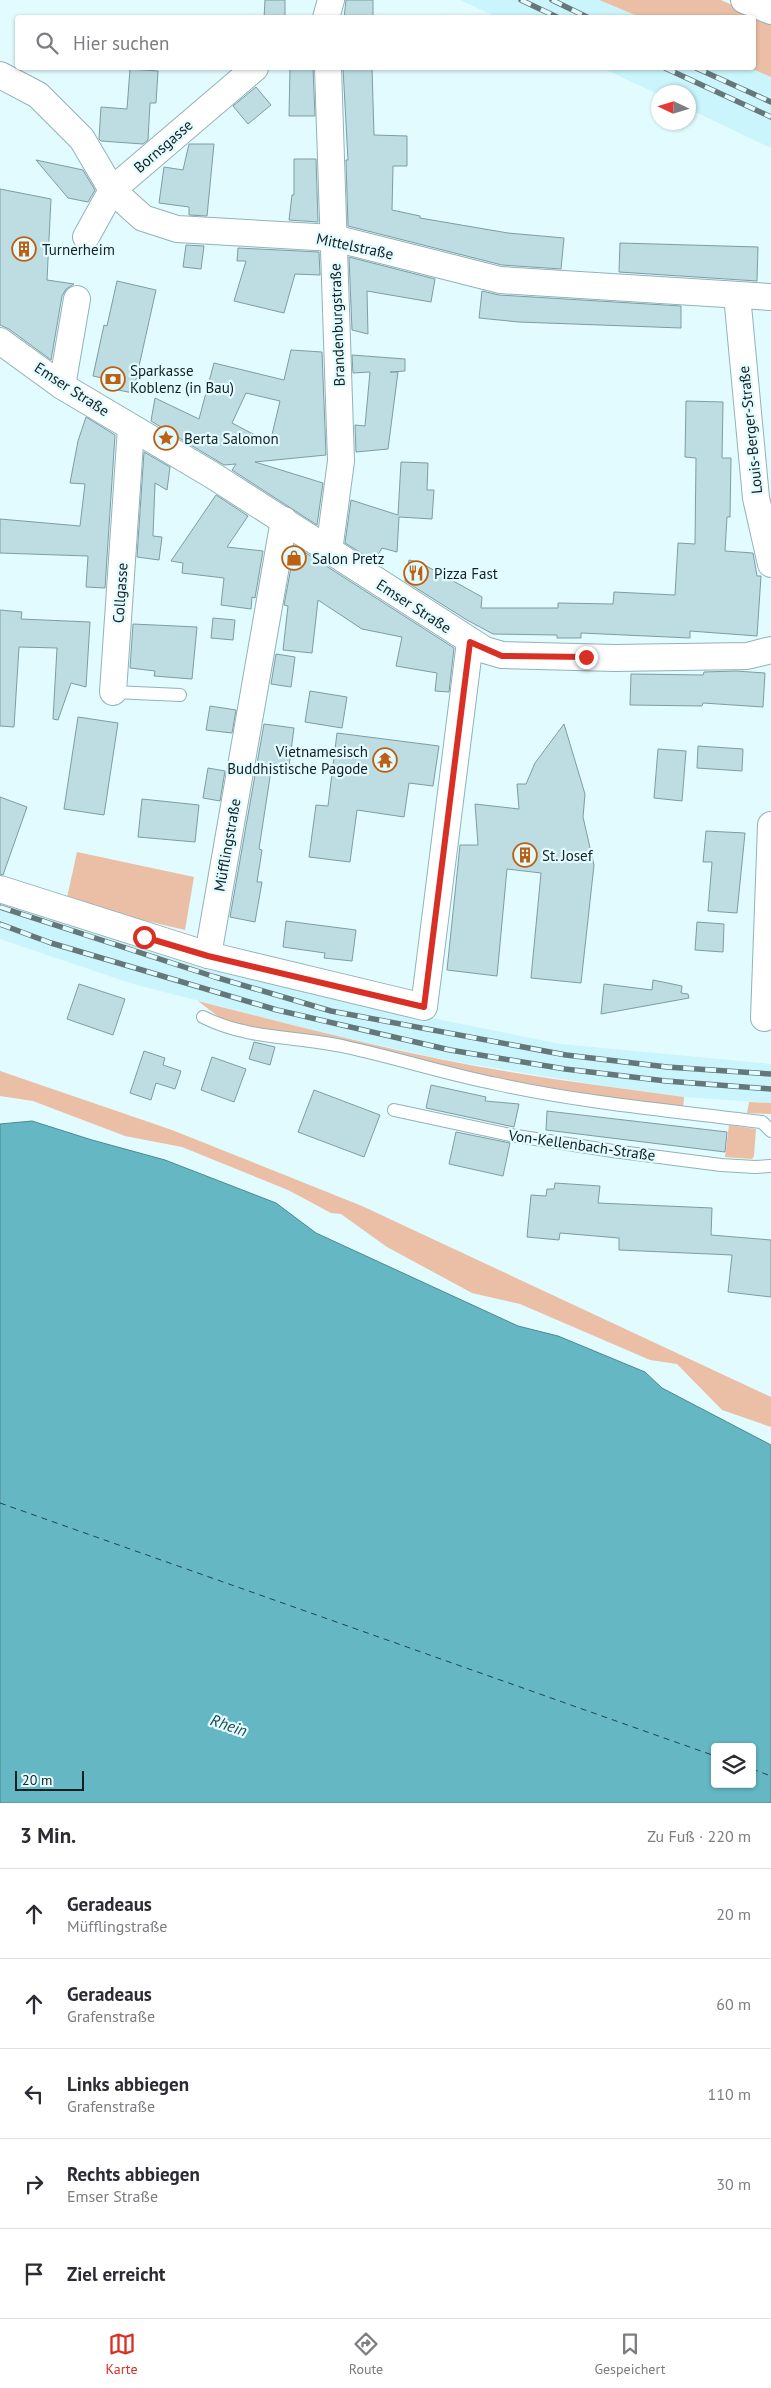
<!DOCTYPE html>
<html lang="de">
<meta charset="utf-8">
<style>
body{margin:0;font-family:"PT Sans",sans-serif;background:#f7f7f7;color:#2b2b33}
.controls{position:absolute;right:15px;bottom:15px;display:grid;overflow:hidden;border-radius:5px;box-shadow:0 1px 4px #0004}
.controls button{width:45px;height:45px;display:grid;place-items:center;padding:0;border:0;border-bottom:1px solid #e1e1e2;background:#fff;color:#2b2b33;font:25px sans-serif}
.compass{position:absolute;left:651px;top:85px;width:45px;height:45px;border-radius:50%;background:#fff;box-shadow:0 1px 4px #0004;rotate:274deg}
.scale{position:absolute;left:15px;bottom:12px;width:69px;box-sizing:border-box;padding-left:5px;border:2px solid #131f21;border-top:0;font-size:14px;line-height:18px;white-space:nowrap;color:#131f21;-webkit-text-stroke:4px #e1fbff;paint-order:stroke}
.stop{position:absolute;width:15px;height:15px;margin:-11px;border:4px solid #d93025;border-radius:50%;background:#fff}
.stop.end{background:#d93025;border-color:#fff;box-shadow:0 1px 5px #0008}
.list{margin:0;padding:0;list-style:none}
h2{display:flex;justify-content:space-between;align-items:center;height:65px;margin:0;padding:0 20px;font-size:21px}
h2 small{font-size:16px;font-weight:400;color:#7c7c81}
.list li{display:grid;grid-template-columns:32px 1fr auto;gap:15px;align-items:center;box-sizing:border-box;height:90px;padding:0 20px;border-top:1px solid #e1e1e2}
.list b{display:block;font-size:19px;white-space:nowrap}
.list p{margin:0;font-size:16px;white-space:nowrap;color:#7c7c81}
.list em{font-size:16px;font-style:normal;color:#7c7c81}
.icon{flex:none;width:28px;height:28px;fill:none;stroke:currentColor;stroke-width:2;stroke-linecap:round;stroke-linejoin:round}
.map{position:relative;flex:none;width:771px;height:1803px;overflow:hidden}
.search{position:absolute;background:#fff;box-shadow:0 1px 4px #0004;left:15px;right:15px;top:15px;height:55px;display:flex;align-items:center;gap:12px;box-sizing:border-box;padding:0 18px;border-radius:5px;color:#7c7c81;font-size:19px}
.sheet{height:515px;background:#fff}
nav{display:flex;justify-content:space-around;align-items:center;box-sizing:border-box;height:70px;border-top:1px solid #e1e1e2;background:#fff;font-size:14px;color:#7c7c81}
nav a{display:grid;justify-items:center;gap:2px}
nav .on{color:#d93025}
.map>svg:first-child{display:block}
.built{fill:#caf5fc}
.green{fill:#eabfa5}
.water{fill:#64b7c3;stroke:#4c8992;fill-rule:evenodd}
.lines{fill:none;stroke-linecap:round;stroke-linejoin:round}
.ferry{stroke:#1f464c;stroke-width:1;stroke-dasharray:6 5;stroke-linecap:butt}
.building{fill:#bddde2;stroke:#7e9da2;fill-rule:evenodd}
.service-casing{stroke:#93b2b7;stroke-width:14}
.minor-casing{stroke:#93b2b7;stroke-width:28}
.service{stroke:#fff;stroke-width:12}
.minor{stroke:#fff;stroke-width:26}
.rail-casing{stroke:#66777a;stroke-width:5.5}
.rail{stroke:#e1fbff;stroke-width:4;stroke-dasharray:11;stroke-linecap:butt}
.route{stroke:#d93025;stroke-width:6}
.labels{text-anchor:middle;dominant-baseline:central;stroke-width:4.5;stroke-linejoin:round;paint-order:stroke}
.street-label{font-size:15px;fill:#131f21;stroke:#e1fbff}
.poi-label{font-size:15px;fill:#131f21;stroke:#e1fbff;text-anchor:start}
.water-label{font-size:16px;font-style:italic;fill:#1f464c;stroke:#e1fbff}
</style>
<div class="map">
<svg width="771" height="1803" viewBox="0 0 771 1803">
<rect width="100%" height="100%" fill="#e1fbff"/>
<g class="built">
<polygon points="460,0 599,0 640,17 497,17"/>
<polygon points="602,68 750,68 771,77 771,148 689,109 688,92 658,92 658,94"/>
<polygon points="0,894 358,1003 560,1044 771,1064 771,1103 684,1097 604,1086 446,1060 323,1033 130,983 0,939"/>
</g>
<g class="green">
<polygon points="599,0 721,0 771,22 771,77 750,68 754,68 754,18 640,17"/>
<polygon points="77,852 194,877 185,930 66,902"/>
<path d="M198,1001C280,1022 361,1043 444,1060C523,1076 604,1086 684,1097L683,1110L502,1081L224,1021Z"/>
<polygon points="0,1071 172,1130 362,1206 771,1397 771,1427 722,1410 677,1364 650,1360 520,1304 472,1293 387,1247 341,1214 331,1213 288,1190 182,1147 125,1136 33,1101 0,1096"/>
<polygon points="749,1102 771,1103 771,1114 747,1113"/>
<polygon points="729,1125 756,1129 754,1156 752,1159 725,1157"/>
</g>
<path class="water" d="M32,1121L92,1140L165,1160L276,1203L316,1233L518,1326L558,1336L645,1372L662,1388L771,1445V1803H0V1124ZM715,1747H752V1784H715Z"/>
<g class="lines">
<g class="ferry">
<polyline points="0,1503 715,1756"/>
<polyline points="752,1769 771,1776"/>
</g>
</g>
<g class="building">
<polygon points="265,0 285,0 285,18 264,18"/>
<polygon points="346,0 373,0 373,18 344,18"/>
<polygon points="290,68 313,68 315,116 289,116"/>
<polygon points="343,68 372,68 374,135 407,136 407,166 393,166 392,210 420,216 420,218 508,233 564,238 561,269 502,265 348,226 346,160 348,160"/>
<polygon points="130,69 158,71 156,103 150,103 148,140 143,144 101,141 99,139 101,107 127,109"/>
<polygon points="256,87 271,105 248,124 233,106"/>
<polygon points="189,144 214,144 207,216 189,215 189,207 159,203 164,167 183,170"/>
<polygon points="294,159 316,159 318,222 289,220 292,195 294,195"/>
<polygon points="36,160 83,170 95,190 88,202 68,198"/>
<polygon points="0,189 51,199 47,280 74,284 66,289 62,296 51,360 9,329 0,325"/>
<polygon points="620,243 758,247 757,281 619,272"/>
<polygon points="186,245 204,246 201,269 183,267"/>
<polygon points="238,248 319,252 320,275 295,274 284,313 234,301 246,261 237,261"/>
<polygon points="349,257 435,279 431,302 367,291 368,334 352,330"/>
<polygon points="117,281 156,290 133,393 103,387 107,379 93,376 104,325 107,326"/>
<polygon points="482,291 499,295 681,306 681,328 519,322 479,318"/>
<path d="M291,350L322,352L326,455L255,462L323,483L317,525L232,470L236,464L224,465L151,421L155,398L199,419L214,363L284,380ZM246,393L280,401L270,443L232,423Z"/>
<polygon points="352,355 405,359 405,371 390,372 398,372 388,449 356,452 355,425 365,426 370,372 353,373"/>
<polygon points="686,401 723,402 722,458 731,458 730,517 727,517 725,551 753,553 757,576 761,576 757,636 690,631 690,638 581,633 581,638 557,638 557,635 493,634 467,620 405,581 409,560 421,563 482,597 481,608 558,608 558,603 613,604 614,592 675,595 678,543 695,544 696,458 685,457"/>
<polygon points="86,417 115,435 105,588 86,587 88,556 0,553 0,519 80,526 85,484 70,483 78,441"/>
<polygon points="144,452 170,467 167,490 155,483 153,536 162,537 159,560 137,557"/>
<polygon points="401,462 428,463 427,490 434,490 432,519 399,517 397,552 382,548 374,561 345,543 351,500 398,515"/>
<polygon points="216,495 248,516 227,547 263,551 255,598 252,597 251,609 221,605 224,578 182,573 183,563 171,561"/>
<polygon points="295,546 454,648 449,692 435,691 437,673 396,666 402,637 362,629 318,600 312,653 283,650 288,606 284,605"/>
<polygon points="0,610 22,612 21,619 90,622 86,687 71,683 58,720 53,719 57,648 19,647 14,727 0,726"/>
<polygon points="213,618 235,620 233,640 211,638"/>
<polygon points="133,624 197,627 192,679 154,676 155,671 130,668"/>
<polygon points="276,654 295,657 291,687 271,684"/>
<polygon points="736,671 765,673 763,707 703,703 702,706 630,705 631,674 703,675 704,672"/>
<polygon points="310,691 347,697 342,728 305,722"/>
<polygon points="210,706 236,710 232,733 206,730"/>
<polygon points="78,717 118,723 104,815 64,809"/>
<polygon points="264,724 294,728 289,766 272,764 259,849 262,850 257,882 262,882 255,922 230,917"/>
<polygon points="564,724 585,794 583,817 594,865 581,983 531,978 541,873 507,869 497,976 447,970 460,845 478,845 475,804 519,809 517,784 526,784 535,763"/>
<polygon points="337,733 439,746 433,786 409,783 404,817 357,810 350,862 309,857 316,805 328,806"/>
<polygon points="698,746 743,749 742,771 697,768"/>
<polygon points="658,749 686,751 682,801 654,798"/>
<polygon points="208,768 225,771 220,801 203,798"/>
<polygon points="0,797 27,807 3,875 0,874"/>
<polygon points="142,799 199,805 195,842 138,837"/>
<polygon points="706,831 745,833 737,913 708,911 712,862 703,862"/>
<polygon points="286,921 356,930 352,961 324,958 325,953 283,947"/>
<polygon points="697,922 724,924 723,952 695,950"/>
<polygon points="653,980 682,986 681,993 688,994 689,998 601,1014 604,984 652,990"/>
<polygon points="79,984 125,999 113,1035 67,1019"/>
<polygon points="254,1042 275,1047 270,1065 249,1059"/>
<polygon points="144,1051 165,1058 163,1065 181,1071 175,1089 156,1083 151,1100 130,1093"/>
<polygon points="212,1057 246,1069 234,1102 201,1090"/>
<polygon points="431,1085 486,1097 485,1101 519,1104 514,1127 426,1108"/>
<polygon points="314,1090 380,1115 364,1157 298,1132"/>
<polygon points="547,1111 727,1132 725,1152 546,1130"/>
<polygon points="456,1132 510,1143 503,1176 449,1164"/>
<polygon points="555,1183 600,1186 598,1203 712,1208 711,1235 771,1240 771,1297 728,1292 732,1255 619,1250 619,1238 560,1233 559,1240 527,1237 531,1195 546,1196 547,1189 554,1189"/>
</g>
<g class="lines">
<g class="service-casing">
<g id="service">
<polyline points="113,692 180,695"/>
<path d="M203,1017C248,1040 298,1036 346,1047C397,1058 446,1074 497,1084C584,1103 674,1111 762,1122L771,1131"/>
<polyline points="394,1110 510,1135 613,1151 721,1165 755,1167 771,1166"/>
</g>
</g>
<g class="minor-casing">
<g id="minor">
<polyline points="744,0 771,11"/>
<polyline points="326,18 331,0"/>
<polyline points="328,68 341,461 329,551"/>
<polyline points="0,75 38,95 82,139 112,190 143,218 177,229 334,238 500,280 771,297"/>
<polyline points="86,237 112,190 255,68"/>
<polyline points="737,295 756,498 771,564"/>
<polyline points="0,341 62,386 212,475 485,650 502,655 615,658 747,656 771,650"/>
<polyline points="62,386 77,299"/>
<polyline points="113,692 131,428"/>
<polyline points="0,889 208,955 424,1007 470,642"/>
<polyline points="208,955 284,520"/>
<polyline points="764,1018 771,825"/>
</g>
</g>
<use href="#service" class="service"/>
<use href="#minor" class="minor"/>
<g class="rail-casing">
<g id="rail">
<polyline points="521,0 559,18"/>
<polyline points="552,0 589,18"/>
<polyline points="665,68 771,117"/>
<polyline points="696,68 771,102"/>
<polyline points="0,907 215,977 331,1011 566,1055 667,1067 771,1074"/>
<polyline points="0,924 51,943 277,1010 450,1050 565,1069 666,1081 771,1089"/>
</g>
</g>
<use href="#rail" class="rail"/>
</g>
<g class="lines">
<polyline class="route" points="144,937 208,956 424,1007 470,642 502,656 586,657"/>
</g>
<defs>
<g id="building-ring" transform="scale(1.25)"><circle r="9.5" fill="#e1fbff" stroke="#bd6013" stroke-width="1.5"/><path d="M-4-6H4V6H1V3H-1V6H-4ZM-2.5-4.3h1.7v1.8h-1.7ZM.8-4.3h1.7v1.8H.8ZM-2.5-1h1.7V.8h-1.7ZM.8-1h1.7V.8H.8Z" fill="#bd6013"/></g>
<g id="bank-ring" transform="scale(1.25)"><circle r="9.5" fill="#e1fbff" stroke="#bd6013" stroke-width="1.5"/><path d="M-6-4H6V4H-6ZM0-2.3a2.3 2.3 0 1 0 0 4.6a2.3 2.3 0 1 0 0-4.6Z" fill="#bd6013"/></g>
<g id="sight-ring" transform="scale(1.25)"><circle r="9.5" fill="#e1fbff" stroke="#bd6013" stroke-width="1.5"/><path d="M0-6L1.8-2.2L6-1.7L2.9 1.2L3.7 5.4L0 3.3L-3.7 5.4L-2.9 1.2L-6-1.7L-1.8-2.2Z" fill="#bd6013"/></g>
<g id="shop-ring" transform="scale(1.25)"><circle r="9.5" fill="#e1fbff" stroke="#bd6013" stroke-width="1.5"/><path d="M-5-2.5h2.3a2.7 3.5 0 0 1 5.4 0H5L5.5 6h-11ZM-1.5-2.5h3a1.5 2.3 0 0 0-3 0Z" fill="#bd6013"/></g>
<g id="restaurant-ring" transform="scale(1.25)"><circle r="9.5" fill="#e1fbff" stroke="#bd6013" stroke-width="1.5"/><path d="M-5-6h1v4h1v-4h1v4h1v-4h1v5L-1.5 .5V6h-2V.5L-5-1ZM5-6V6H3V1.5H1.5Q1.5-4 5-6Z" fill="#bd6013"/></g>
<g id="temple-ring" transform="scale(1.25)"><circle r="9.5" fill="#e1fbff" stroke="#bd6013" stroke-width="1.5"/><path d="M0-6L5-2H3V0L6.5 2.5H4V6H1.5V3h-3V6H-4V2.5H-6.5L-3 0V-2H-5Z" fill="#bd6013"/></g>
</defs>
<g fill-rule="evenodd">
<use href="#building-ring" x="24" y="249"/>
<use href="#bank-ring" x="113" y="379"/>
<use href="#sight-ring" x="166" y="438"/>
<use href="#shop-ring" x="294" y="558"/>
<use href="#restaurant-ring" x="416" y="573"/>
<use href="#temple-ring" x="385" y="760"/>
<use href="#building-ring" x="525" y="855"/>
</g>
<g class="labels">
<g class="street-label">
<text transform="translate(163 146) rotate(-41)">Bornsgasse</text>
<text transform="translate(355 246) rotate(12)">Mittelstraße</text>
<text transform="translate(337 325) rotate(-92)">Brandenburgstraße</text>
<text transform="translate(72 389) rotate(33)">Emser Straße</text>
<text transform="translate(750 430) rotate(-96)">Louis-Berger-Straße</text>
<text transform="translate(120 593) rotate(-86)">Collgasse</text>
<text transform="translate(414 606) rotate(33)">Emser Straße</text>
<text transform="translate(227 845) rotate(-80)">Müfflingstraße</text>
<text transform="translate(582 1145) rotate(8)">Von-Kellenbach-Straße</text>
</g>
<g class="poi-label">
<text x="42" y="249">Turnerheim</text>
<text x="130" y="370">Sparkasse<tspan x="130" dy="17">Koblenz (in Bau)</tspan></text>
<text x="184" y="438">Berta Salomon</text>
<text x="312" y="558">Salon Pretz</text>
<text x="434" y="573">Pizza Fast</text>
<text x="368" y="751" text-anchor="end">Vietnamesisch<tspan x="368" dy="17">Buddhistische Pagode</tspan></text>
<text x="542" y="855">St. Josef</text>
</g>
<g class="water-label">
<text transform="translate(229 1725) rotate(19)">Rhein</text>
</g>
</g>
</svg>
<div class="controls">
<button><svg class="icon" aria-label="layers" viewBox="0 0 24 24"><path d="M12 4l9 5-9 5-9-5zM3 14l9 5 9-5"/></svg></button>
</div>
<svg class="compass" viewBox="-18 -18 36 36"><path d="M0-13l5 13h-10z" fill="#e53935"/><path d="M0 13l5-13h-10z" fill="#7c7c81"/></svg>
<div class="scale">20 m</div>
<div class="stop" style="left:144px;top:937px"></div>
<div class="stop end" style="left:586px;top:657px"></div>
<div class="search"><svg class="icon" aria-label="search" viewBox="0 0 24 24"><circle cx="10" cy="10" r="6"/><path d="M15 15l6 6"/></svg>Hier suchen</div>
</div>
<section class="sheet">
<h2>3 Min.<small>Zu Fuß · 220 m</small></h2>
<ul class="list">
<li><svg class="icon" aria-label="ahead" viewBox="0 0 24 24"><path d="M12 20V5M6 11l6-6 6 6"/></svg><div><b>Geradeaus</b><p>Müfflingstraße</p></div><em>20 m</em></li>
<li><svg class="icon" aria-label="ahead" viewBox="0 0 24 24"><path d="M12 20V5M6 11l6-6 6 6"/></svg><div><b>Geradeaus</b><p>Grafenstraße</p></div><em>60 m</em></li>
<li><svg class="icon" aria-label="left" viewBox="0 0 24 24"><path d="M17 20v-9H6M10 6l-5 5 5 5"/></svg><div><b>Links abbiegen</b><p>Grafenstraße</p></div><em>110 m</em></li>
<li><svg class="icon" aria-label="right" viewBox="0 0 24 24"><path d="M7 20v-9h11M14 6l5 5-5 5"/></svg><div><b>Rechts abbiegen</b><p>Emser Straße</p></div><em>30 m</em></li>
<li><svg class="icon" aria-label="arrive" viewBox="0 0 24 24"><path d="M6 21V4h12l-3 4 3 4H6"/></svg><div><b>Ziel erreicht</b></div></li>
</ul>
</section>
<nav>
<a class="on"><svg class="icon" aria-label="map" viewBox="0 0 24 24"><path d="M3 6l6-2 6 2 6-2v14l-6 2-6-2-6 2zM9 4v14M15 6v14"/></svg>Karte</a>
<a><svg class="icon" aria-label="directions" viewBox="0 0 24 24"><path d="M12 3l9 9-9 9-9-9zM9 14v-3h6M13 9l2 2-2 2"/></svg>Route</a>
<a><svg class="icon" aria-label="saved" viewBox="0 0 24 24"><path d="M7 4h10v16l-5-4-5 4z"/></svg>Gespeichert</a>
</nav>
